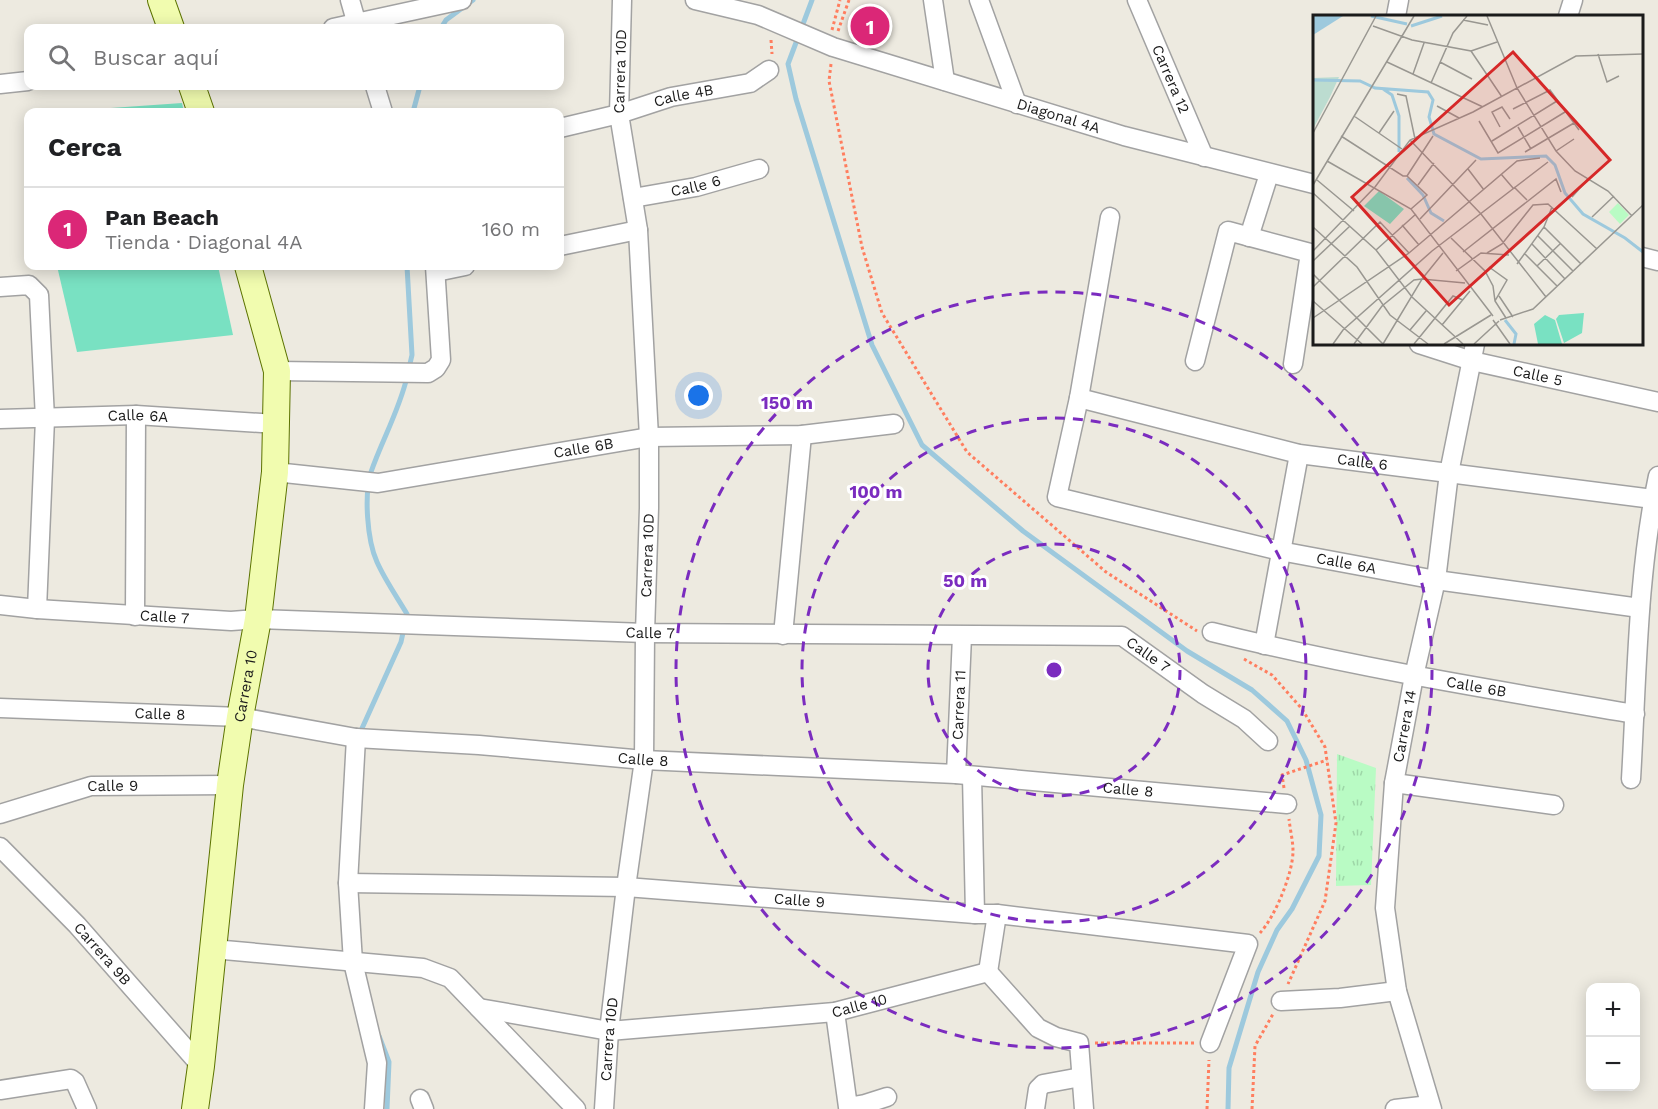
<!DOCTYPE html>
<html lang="es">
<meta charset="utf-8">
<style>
body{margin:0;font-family:"Work Sans",sans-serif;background:#f6f6f6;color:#202124}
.controls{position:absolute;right:18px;bottom:18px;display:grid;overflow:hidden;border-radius:12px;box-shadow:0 3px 15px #0003}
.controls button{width:54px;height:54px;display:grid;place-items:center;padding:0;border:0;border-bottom:2px solid #e0e0e0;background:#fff;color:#202124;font:30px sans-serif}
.you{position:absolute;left:699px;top:396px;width:21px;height:21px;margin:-15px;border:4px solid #fff;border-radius:50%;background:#1a73e8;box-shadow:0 0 0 9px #1a73e833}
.badge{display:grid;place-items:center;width:39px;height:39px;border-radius:50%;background:#db2777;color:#fff;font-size:20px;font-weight:700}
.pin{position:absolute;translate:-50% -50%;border:3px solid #fff;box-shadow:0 2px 6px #0006}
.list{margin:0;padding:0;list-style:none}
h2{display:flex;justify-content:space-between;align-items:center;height:78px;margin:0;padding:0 24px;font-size:26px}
h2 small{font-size:20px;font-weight:400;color:#757577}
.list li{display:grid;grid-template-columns:39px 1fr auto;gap:18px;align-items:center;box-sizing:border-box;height:84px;padding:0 24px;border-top:2px solid #e0e0e0}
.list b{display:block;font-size:22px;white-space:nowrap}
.list p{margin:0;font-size:20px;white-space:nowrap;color:#757577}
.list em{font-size:20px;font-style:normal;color:#757577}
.icon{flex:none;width:33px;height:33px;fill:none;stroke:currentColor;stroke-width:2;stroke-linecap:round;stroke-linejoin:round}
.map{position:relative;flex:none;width:1658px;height:1109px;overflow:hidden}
.search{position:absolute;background:#fff;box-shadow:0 3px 15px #0003;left:24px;top:24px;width:540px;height:66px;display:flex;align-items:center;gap:15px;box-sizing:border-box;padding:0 21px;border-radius:12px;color:#757577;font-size:22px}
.panel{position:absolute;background:#fff;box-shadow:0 3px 15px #0003;left:24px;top:108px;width:540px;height:162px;border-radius:12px}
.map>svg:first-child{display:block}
.park{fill:url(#park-tufts)}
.pitch{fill:#79e1c2}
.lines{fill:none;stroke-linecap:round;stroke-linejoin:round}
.stream{stroke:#9dc9dd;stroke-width:5}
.street-casing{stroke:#a2a2a2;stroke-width:21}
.secondary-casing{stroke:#5c7300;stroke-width:28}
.path{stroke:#ff7e5f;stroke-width:3;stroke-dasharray:3 3;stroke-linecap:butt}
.street{stroke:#fff;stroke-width:18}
.secondary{stroke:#f1fcaf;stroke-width:26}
.ring{fill:none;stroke:#7b2cbf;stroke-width:3;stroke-dasharray:10 8}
.labels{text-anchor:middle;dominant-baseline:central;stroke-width:6;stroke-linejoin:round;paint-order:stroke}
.street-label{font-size:15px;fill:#1b1b1b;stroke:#fff}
.inset-river{fill:none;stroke:#9dc9dd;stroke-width:3}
.inset-road{fill:none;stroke:#999791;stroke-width:1.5}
.view{fill:#d62828;fill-opacity:0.15;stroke:#d62828;stroke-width:3}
.inset-edge{fill:none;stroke:#1b1b1b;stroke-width:3}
.centre{fill:#7b2cbf;stroke:#fff;stroke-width:3}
.ring-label{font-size:18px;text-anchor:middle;font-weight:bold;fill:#7b2cbf;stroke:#fff;stroke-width:6;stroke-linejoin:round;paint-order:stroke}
</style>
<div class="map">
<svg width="1658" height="1109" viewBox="0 0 1658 1109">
<defs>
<pattern id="park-tufts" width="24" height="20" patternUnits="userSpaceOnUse" patternTransform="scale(1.5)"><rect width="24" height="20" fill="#b9fbc4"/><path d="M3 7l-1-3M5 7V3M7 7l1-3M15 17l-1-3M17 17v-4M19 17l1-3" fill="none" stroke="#9ed7a8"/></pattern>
</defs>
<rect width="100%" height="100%" fill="#edeae0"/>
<polygon class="park" points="1337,754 1376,768 1371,885 1336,886"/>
<g class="pitch">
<polygon points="182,103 184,112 54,112"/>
<polygon points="57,266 218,266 233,335 77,352"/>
</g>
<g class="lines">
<g class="stream">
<polyline points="812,0 788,64 796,99 872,345 922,445 1023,531 1187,651 1252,690 1287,721 1306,760 1321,815 1319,856 1292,909 1277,930 1258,972 1229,1068 1228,1109"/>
<polyline points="441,28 446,20 473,0"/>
<polyline points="413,112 420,86"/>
<polyline points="407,266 412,355 409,368"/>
<path d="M359,735L401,642L407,614C397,597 385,580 377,562C367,540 364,495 371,472C382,440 399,411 407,377"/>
<polyline points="379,1036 389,1062 387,1109"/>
</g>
<g class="street-casing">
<g id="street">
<polyline points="350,0 358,28"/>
<path id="s1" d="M695,0L758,15L833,47L1124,136L1314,184"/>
<polyline points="933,0 945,81"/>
<polyline points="979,0 1017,104"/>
<path id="s2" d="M1137,0L1204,157"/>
<polyline points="1396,16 1399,0"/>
<polyline points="1568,16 1573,0"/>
<polyline points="333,28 462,0"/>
<polyline points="0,84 28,81"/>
<polyline points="375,86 383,112"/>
<path id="s3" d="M560,128L619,114L671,97L750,83L769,70"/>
<path id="s4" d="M633,198L696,187L759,169"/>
<path id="s5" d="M1110,217L1079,398L1057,497L1280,551L1436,580L1640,608"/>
<polyline points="1249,237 1269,174"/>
<polyline points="560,246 638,230"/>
<polyline points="1642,257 1658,261"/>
<polyline points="436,272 465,266"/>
<polyline points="0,287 29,285 39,295 45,419 37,609"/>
<path id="s6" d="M1419,344L1472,361L1658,402"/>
<polyline points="1195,361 1228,231 1310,253 1293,364"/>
<polyline points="277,371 428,373 436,368 441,360 435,266"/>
<path id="s7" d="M1079,398L1299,454L1653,499"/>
<path id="s8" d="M0,419L136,415L276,424"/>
<path id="s9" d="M275,472L378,483L649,437L802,435L894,424"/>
<path id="s10" d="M0,605L37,609L231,621L258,619L645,633L1122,636L1203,694L1244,719L1268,741"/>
<polyline points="135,616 136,415"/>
<path id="s11" d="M1212,632C1352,667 1494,690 1635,714"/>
<polyline points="783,635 802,435"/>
<polyline points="1264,645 1299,454"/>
<path id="s12" d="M0,708L240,717L356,738L479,745L644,760L956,774L1287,804"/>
<polyline points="356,738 348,883 353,962 377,1063 374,1109"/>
<path id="s13" d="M956,774L962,636"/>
<polyline points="972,776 975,914"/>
<path d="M1631,779C1637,678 1637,575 1658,476"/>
<polyline points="1394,783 1554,805"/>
<path id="s14" d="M0,814L91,786L230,785"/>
<path id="s15" d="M0,847L77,925L201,1066"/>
<path id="s16" d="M348,883L626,887L975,914H997L1248,944L1210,1043"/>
<polyline points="213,949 423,968 450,978 576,1109"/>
<polyline points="988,972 997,914"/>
<polyline points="1281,1001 1340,998 1397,991"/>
<path id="s17" d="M479,1008L609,1031L835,1012L988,972L1038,1028L1056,1037L1079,1043L1084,1109"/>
<polyline points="835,1012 848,1107 865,1104 887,1097"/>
<polyline points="0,1090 71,1079 75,1082 87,1109"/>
<polyline points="420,1099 424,1109"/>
<path id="s18" d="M604,1109L609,1031L626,887L644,760L645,633L649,508V437L638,230L619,114L622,0"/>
<polyline points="1035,1109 1038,1089 1043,1084 1081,1077"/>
<polyline points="1395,1109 1430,1105"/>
<path id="s19" d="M1432,1109L1397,991L1385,908L1394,783L1414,676L1436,580L1449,473L1475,344"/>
</g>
</g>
<g class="secondary-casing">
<g id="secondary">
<polyline points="161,0 171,28"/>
<polyline points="192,86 201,112"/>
<path id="s20" d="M195,1109L201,1066L230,785L240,717L258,619L275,472L277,371L248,266"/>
</g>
</g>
<g class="path">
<polyline points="832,30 840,0"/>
<polyline points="838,31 849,0"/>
<polyline points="771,40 772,54"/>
<polyline points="831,64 829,81 862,247 882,313 967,452 1106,572 1197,631"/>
<polyline points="1244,659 1272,675 1302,709 1325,747 1336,823 1325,901 1288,984"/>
<polyline points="1284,788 1282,775 1327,760"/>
<path d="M1260,933C1275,917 1293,873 1293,851C1293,841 1290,829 1289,819"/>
<polyline points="1095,1043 1194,1043"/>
<polyline points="1207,1109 1209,1060"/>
<polyline points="1252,1109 1255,1046 1273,1014"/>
</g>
<use href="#street" class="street"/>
<use href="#secondary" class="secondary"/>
</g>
<g class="ring">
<circle cx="1054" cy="670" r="126"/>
<circle cx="1054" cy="670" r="252"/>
<circle cx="1054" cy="670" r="378"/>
</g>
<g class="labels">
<g class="street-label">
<text stroke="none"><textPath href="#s18" startOffset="1042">Carrera 10D</textPath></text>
<text stroke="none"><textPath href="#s2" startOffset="86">Carrera 12</textPath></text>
<text stroke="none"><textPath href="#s3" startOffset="128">Calle 4B</textPath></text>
<text stroke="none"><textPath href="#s1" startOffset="382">Diagonal 4A</textPath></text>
<text stroke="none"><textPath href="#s4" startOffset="64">Calle 6</textPath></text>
<text stroke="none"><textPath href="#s6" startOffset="123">Calle 5</textPath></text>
<text stroke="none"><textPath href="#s8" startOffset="138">Calle 6A</textPath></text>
<text stroke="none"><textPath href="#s9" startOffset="312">Calle 6B</textPath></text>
<text stroke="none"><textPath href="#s7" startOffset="291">Calle 6</textPath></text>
<text stroke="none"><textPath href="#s18" startOffset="556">Carrera 10D</textPath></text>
<text stroke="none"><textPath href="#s5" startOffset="582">Calle 6A</textPath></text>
<text stroke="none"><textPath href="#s10" startOffset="165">Calle 7</textPath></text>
<text stroke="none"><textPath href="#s10" startOffset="651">Calle 7</textPath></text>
<text stroke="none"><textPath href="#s10" startOffset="1155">Calle 7</textPath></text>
<text stroke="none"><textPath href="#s20" startOffset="426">Carrera 10</textPath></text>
<text stroke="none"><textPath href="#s11" startOffset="270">Calle 6B</textPath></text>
<text stroke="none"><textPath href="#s13" startOffset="69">Carrera 11</textPath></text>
<text stroke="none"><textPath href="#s12" startOffset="160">Calle 8</textPath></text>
<text stroke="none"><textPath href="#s19" startOffset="390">Carrera 14</textPath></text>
<text stroke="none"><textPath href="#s12" startOffset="646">Calle 8</textPath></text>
<text stroke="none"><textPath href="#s14" startOffset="117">Calle 9</textPath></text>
<text stroke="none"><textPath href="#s12" startOffset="1132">Calle 8</textPath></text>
<text stroke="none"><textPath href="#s16" startOffset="452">Calle 9</textPath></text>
<text stroke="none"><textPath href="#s15" startOffset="148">Carrera 9B</textPath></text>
<text stroke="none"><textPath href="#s17" startOffset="384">Calle 10</textPath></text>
<text stroke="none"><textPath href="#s18" startOffset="70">Carrera 10D</textPath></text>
</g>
</g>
<g transform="translate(1313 15)">
<rect width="330" height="330" fill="#edeae0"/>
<path d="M26,62L17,82L0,114V63Z" fill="#bcdcd0"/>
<path d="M305,188L316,200L307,209L296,197Z" fill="#b9fbc4"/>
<path d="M66,176L91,194L77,209L51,191ZM271,298L269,318L251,328L243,304L246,300ZM232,300L242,305L249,329H225L221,309Z" fill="#79e1c2"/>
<path d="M0,1H30L0,20Z" fill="#9dc9dd"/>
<path class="inset-river" d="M58,1L94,9M98,11L129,1M0,65L47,66L62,73L115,77L120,85L116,102L121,119L168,144L233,141L242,150L252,178L270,199L312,223L330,237M70,74L79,80L86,101V137M94,163L110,180L118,198L131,206M192,305L203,319L201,329"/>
<path class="inset-road" d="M174,1L204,73L243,136L262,156L295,176L319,201M150,5L175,10M60,11L99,25L158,36L189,82M158,36L184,27M285,39L294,67L306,61M74,47L170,92M127,47L159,64M100,59L111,28M118,68L140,18L154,1M84,79L93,81L102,124M124,91L146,103M200,94L237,75L266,115M41,101L89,134M166,106L185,138L252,97M187,112L179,97L189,92L197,104M205,112L218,134M0,118L63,1M66,118L81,96M28,121L90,161H94M97,125L168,199L233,282M179,126L244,86M243,136L261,124M212,137L261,108M14,146L98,194L180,301M155,154L171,175M188,159L200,173M94,161L114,180L98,194M94,161L120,121M4,165L41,196M0,170L101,1M105,170L121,148M201,172L214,185M0,178L63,235L99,282L150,329M259,182L275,164M279,202L301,181M107,204L163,145M89,210L106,230M0,212L44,252L77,300L115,329M231,212L268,249M225,221L260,256M138,223L172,256L180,271L182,286M219,229L252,264M63,235L103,199M0,236L62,172L97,125L160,97L263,41L330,39M150,237L243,164L248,177M174,238L189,229L220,190L235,189L284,234M211,238L244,271M0,246L37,211M204,249L231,212L239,192M224,251L248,228M176,252L194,265L182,286L193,303M143,256L168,238L196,240M0,259L70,329L109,264L152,268M0,272L67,207L96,238M186,281L200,302M0,286L49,329M0,303L96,238L204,146L227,143M180,305L197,329M187,305L220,294L330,190M129,310L157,276M97,315L113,296M20,329L30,315L119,236L235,147M41,329L69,291L101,265L109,264L130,238M101,329L140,281L150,285M131,329L178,300M161,329L186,306"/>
<path class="view" d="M200,37L297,145L136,290L39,182Z"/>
<rect width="330" height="330" class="inset-edge"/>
</g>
<circle cx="1054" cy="670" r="9" class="centre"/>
<g class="ring-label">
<text x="787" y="409">150 m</text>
<text x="876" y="498">100 m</text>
<text x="965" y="587">50 m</text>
</g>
</svg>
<div class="controls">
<button>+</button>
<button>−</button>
</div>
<div class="you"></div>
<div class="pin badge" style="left:870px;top:26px">1</div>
<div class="search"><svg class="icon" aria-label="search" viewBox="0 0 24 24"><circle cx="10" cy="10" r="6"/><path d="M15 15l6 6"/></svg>Buscar aquí</div>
<section class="panel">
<h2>Cerca<small></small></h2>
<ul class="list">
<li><span class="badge">1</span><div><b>Pan Beach</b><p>Tienda · Diagonal 4A</p></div><em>160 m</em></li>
</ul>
</section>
</div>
